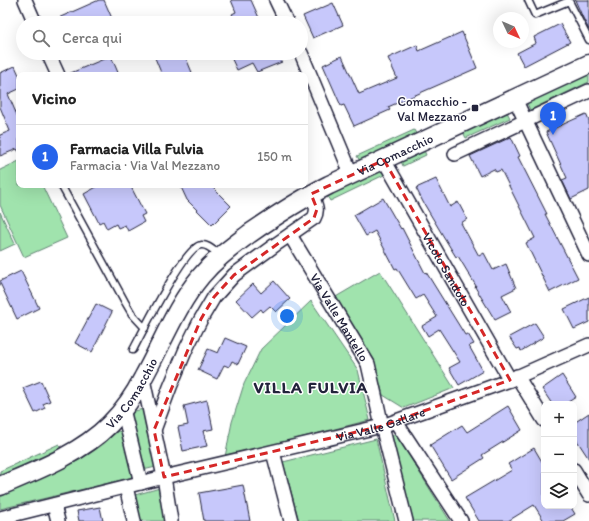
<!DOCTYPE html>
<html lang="it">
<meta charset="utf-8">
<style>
body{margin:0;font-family:Itim,sans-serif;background:#f2f2f2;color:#222}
.controls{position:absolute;right:12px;bottom:12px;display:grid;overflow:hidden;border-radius:8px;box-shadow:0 4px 16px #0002}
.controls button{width:36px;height:36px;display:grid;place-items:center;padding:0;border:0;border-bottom:1px solid #e0e0e0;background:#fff;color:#222;font:20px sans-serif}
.compass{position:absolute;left:493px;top:12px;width:36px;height:36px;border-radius:50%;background:#fff;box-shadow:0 4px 16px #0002;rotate:134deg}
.you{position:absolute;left:287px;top:316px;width:14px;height:14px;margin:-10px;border:3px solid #fff;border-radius:50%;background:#1a73e8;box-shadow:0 0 0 6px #1a73e833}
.badge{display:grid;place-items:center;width:26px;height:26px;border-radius:50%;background:#2563eb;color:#fff;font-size:13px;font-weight:700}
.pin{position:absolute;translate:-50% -33px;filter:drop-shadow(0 1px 2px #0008)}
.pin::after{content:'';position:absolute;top:21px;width:14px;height:12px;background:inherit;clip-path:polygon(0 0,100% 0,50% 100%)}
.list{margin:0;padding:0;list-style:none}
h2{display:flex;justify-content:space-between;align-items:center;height:52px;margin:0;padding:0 16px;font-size:17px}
h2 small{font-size:13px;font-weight:400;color:#767676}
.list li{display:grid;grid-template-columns:26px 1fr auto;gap:12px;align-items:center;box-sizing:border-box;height:64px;padding:0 16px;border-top:1px solid #e0e0e0}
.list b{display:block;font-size:15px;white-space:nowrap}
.list p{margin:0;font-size:13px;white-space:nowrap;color:#767676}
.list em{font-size:13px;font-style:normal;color:#767676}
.icon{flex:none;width:22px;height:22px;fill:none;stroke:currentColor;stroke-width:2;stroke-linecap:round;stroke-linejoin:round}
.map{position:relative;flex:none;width:589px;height:521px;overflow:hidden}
.search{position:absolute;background:#fff;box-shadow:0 4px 16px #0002;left:16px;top:16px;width:292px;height:44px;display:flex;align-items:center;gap:10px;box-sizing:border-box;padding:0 14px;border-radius:22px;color:#767676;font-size:15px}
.panel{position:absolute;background:#fff;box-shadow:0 4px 16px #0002;left:16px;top:72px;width:292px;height:116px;border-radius:8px}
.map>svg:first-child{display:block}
.green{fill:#a0e3ad;stroke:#618274}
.building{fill:#c7c8fb;stroke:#22223b}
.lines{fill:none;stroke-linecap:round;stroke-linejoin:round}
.service-casing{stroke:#22223b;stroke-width:9}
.minor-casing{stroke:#22223b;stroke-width:16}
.secondary-casing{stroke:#22223b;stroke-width:21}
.service{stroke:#fff;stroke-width:6}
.minor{stroke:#fff;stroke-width:13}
.secondary{stroke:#fff;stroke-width:18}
.marked{fill:none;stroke:#d62828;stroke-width:3;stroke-dasharray:8 5;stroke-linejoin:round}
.poi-dot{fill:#22223b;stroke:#fff;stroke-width:1.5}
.labels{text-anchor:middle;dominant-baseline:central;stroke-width:3;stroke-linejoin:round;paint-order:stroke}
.poi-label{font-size:13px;fill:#22223b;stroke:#fff;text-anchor:end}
.street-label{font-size:13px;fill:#22223b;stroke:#fff}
.district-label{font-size:17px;font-weight:bold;letter-spacing:1px;fill:#22223b;stroke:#fff}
</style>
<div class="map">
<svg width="589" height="521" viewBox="0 0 589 521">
<rect width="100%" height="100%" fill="#fff"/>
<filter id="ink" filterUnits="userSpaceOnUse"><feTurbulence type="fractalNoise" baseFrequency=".025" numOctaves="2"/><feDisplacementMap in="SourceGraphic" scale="8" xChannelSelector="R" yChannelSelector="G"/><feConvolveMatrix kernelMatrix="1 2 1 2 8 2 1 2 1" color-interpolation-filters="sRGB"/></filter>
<g filter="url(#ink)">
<g class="green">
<polygon points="589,71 589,82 530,110 526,101"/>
<polygon points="506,110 510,118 466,138 462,130"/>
<polygon points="414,130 418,137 361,163 357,156"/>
<polygon points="423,148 426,155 403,166 400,159"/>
<polygon points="19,161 19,185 42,185 67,238 24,257 0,205 0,170"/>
<polygon points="381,168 384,175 330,201 326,194"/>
<polygon points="0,212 15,244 0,251"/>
<polygon points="380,271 454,388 404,408 383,395 374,363 334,298"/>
<polygon points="311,301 358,370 370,420 225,457 232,422 244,384 261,349"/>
<polygon points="143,409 156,467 143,470 131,412"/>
<path d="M118,431L124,433L134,477L0,509V495C35,480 72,468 102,445C108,441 112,435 118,431Z"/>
<polygon points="390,434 396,435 450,521 412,521"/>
<polygon points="376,439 395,521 299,521 283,462"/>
<polygon points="59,444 62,450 0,479 0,471"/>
<polygon points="160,488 166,521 137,521 131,496"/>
</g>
<g class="building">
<polygon points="99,0 104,0 114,23 47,23"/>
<polygon points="231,0 251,0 260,20 252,23 236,23 232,14 236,12"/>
<polygon points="575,0 589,0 589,30 583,18"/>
<polygon points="333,3 343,25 313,38 303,16"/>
<polygon points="560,24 570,42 524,66 517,53 536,43 534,37"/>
<polygon points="462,32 477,68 388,107 390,110 354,126 344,105 341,106 323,65 342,56 359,94 397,78 388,58 417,45 419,51"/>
<polygon points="153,53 184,53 193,75 162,75"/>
<polygon points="229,53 277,53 282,62 257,72 252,63 237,70"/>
<polygon points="111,56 119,75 66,75"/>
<polygon points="15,66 19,75 19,89 8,94 19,120 19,152 17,149 0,156 0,135 10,131 0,107 0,73"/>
<polygon points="586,114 589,121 589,190 571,199 562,180 567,178 546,132"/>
<polygon points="511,137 520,156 518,157 547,214 545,214 578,278 550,292 526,243 535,238 501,170 496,172 494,169 480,176 470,156"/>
<polygon points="436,179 450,207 458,202 467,219 461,223 479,256 484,253 493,270 506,264 516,288 502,295 511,312 495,320 475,287 476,286 458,256 456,257 442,234 423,202 416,188"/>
<polygon points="100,185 130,185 145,214 141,216 144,222 128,231 125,225 118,228 116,224 107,229 103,221 99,223 84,194"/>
<polygon points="180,185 210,185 231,206 212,225 187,200"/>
<polygon points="383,198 401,229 402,228 425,273 426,272 465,335 468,334 474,344 469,346 483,371 459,385 449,368 460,362 439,329 428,336 422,326 437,317 423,295 416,299 397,268 395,269 375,231 366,236 354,215"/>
<polygon points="21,271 39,308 17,319 0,283 0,281"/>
<polygon points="274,281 290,299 276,312 270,306 263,312 261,309 252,317 236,300 253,284 261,293"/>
<polygon points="589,297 589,322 574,329 564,309"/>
<polygon points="96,304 112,312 92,352 75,343"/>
<polygon points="535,323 544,337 521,351 520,348 517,349 509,337"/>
<polygon points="225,338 246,347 238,364 232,361 229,367 224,365 217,379 198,370 208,349 218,353"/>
<polygon points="562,375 576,397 565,404 552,404 542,389"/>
<polygon points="41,381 50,401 43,404 45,408 35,413 23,388"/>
<polygon points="207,400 213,429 203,431 207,446 183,451 178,427 188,425 184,406"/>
<polygon points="508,406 522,430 482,455 484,458 451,479 430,445 462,425 467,432"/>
<polygon points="589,413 589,459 574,436 574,423"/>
<polygon points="534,448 544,465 544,506 570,506 575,514 563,521 544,521 534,505 508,521 479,521 465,498 512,470 508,464"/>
<polygon points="243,485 250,521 204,521 199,493"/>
<polygon points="100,507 103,521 79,521 77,511"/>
</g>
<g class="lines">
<g class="service-casing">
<g id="service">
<polyline points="528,0 535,15 569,1 589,40"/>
<polyline points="61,185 125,302 132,314 145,328"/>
<path d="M133,350C142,333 185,246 201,245C208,244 215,252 220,255"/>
</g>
</g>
<g class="minor-casing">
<g id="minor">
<polyline points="25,0 35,23"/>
<polyline points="276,0 287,23"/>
<polyline points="48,53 58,75"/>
<polyline points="301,53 346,161 351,175"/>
<polyline points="515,99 525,120 589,255"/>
<polyline points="455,154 589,91"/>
<path id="s1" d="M384,160L510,380"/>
<path id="s2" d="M290,235L368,364L382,426L406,521"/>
<polyline points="517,376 544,420"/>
<polyline points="143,379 164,477 171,521"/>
<polyline points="123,409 141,483"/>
<polyline points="396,422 461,521"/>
<path d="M154,430L170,387L186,349L201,319L214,297L234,275L275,245L314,218C319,209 315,204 311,194"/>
<polyline points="273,452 291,521"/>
<polyline points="574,470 589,495"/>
<polyline points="126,487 134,521"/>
<polyline points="54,505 58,521"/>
<path id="s3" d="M0,518L164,477L382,426L510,380L589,345"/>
</g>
</g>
<g class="secondary-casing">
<g id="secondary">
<path id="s4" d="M0,486C38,470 80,454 110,424C123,411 135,394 143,378C162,344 176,306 201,276C215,259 232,247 249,234C275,216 301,199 329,185L589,64"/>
</g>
</g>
<use href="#service" class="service"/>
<use href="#minor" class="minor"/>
<use href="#secondary" class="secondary"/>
</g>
</g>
<path class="marked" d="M384,160L510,380L382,426L164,477L154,430L201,319L214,297L234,275L314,218L317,209L311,194Z"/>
<rect class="poi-dot" x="471" y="104" width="8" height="8" rx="2"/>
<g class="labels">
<g class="poi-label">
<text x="467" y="101">Comacchio -<tspan x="467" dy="15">Val Mezzano</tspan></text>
</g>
<g class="street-label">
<text stroke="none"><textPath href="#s4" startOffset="532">Via Comacchio</textPath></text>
<text stroke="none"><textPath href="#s1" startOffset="126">Vicolo Sandolo</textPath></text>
<text stroke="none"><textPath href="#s2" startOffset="96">Via Valle Mantello</textPath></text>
<text stroke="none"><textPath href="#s4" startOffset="165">Via Comacchio</textPath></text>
<text stroke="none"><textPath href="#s3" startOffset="392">Via Valle Gallare</textPath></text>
</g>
<g class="district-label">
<text x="311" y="387">VILLA FULVIA</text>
</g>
</g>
</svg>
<div class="controls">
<button>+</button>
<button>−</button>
<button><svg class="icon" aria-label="layers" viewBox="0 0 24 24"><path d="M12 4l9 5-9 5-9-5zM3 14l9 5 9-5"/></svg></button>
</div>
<svg class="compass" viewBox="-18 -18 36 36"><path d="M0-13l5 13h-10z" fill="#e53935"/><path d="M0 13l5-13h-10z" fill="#767676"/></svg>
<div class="you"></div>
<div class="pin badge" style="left:553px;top:135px">1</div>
<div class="search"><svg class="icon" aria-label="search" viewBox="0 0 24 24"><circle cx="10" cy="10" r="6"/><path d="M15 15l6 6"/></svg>Cerca qui</div>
<section class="panel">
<h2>Vicino<small></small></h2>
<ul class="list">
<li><span class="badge">1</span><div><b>Farmacia Villa Fulvia</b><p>Farmacia · Via Val Mezzano</p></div><em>150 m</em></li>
</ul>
</section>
</div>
